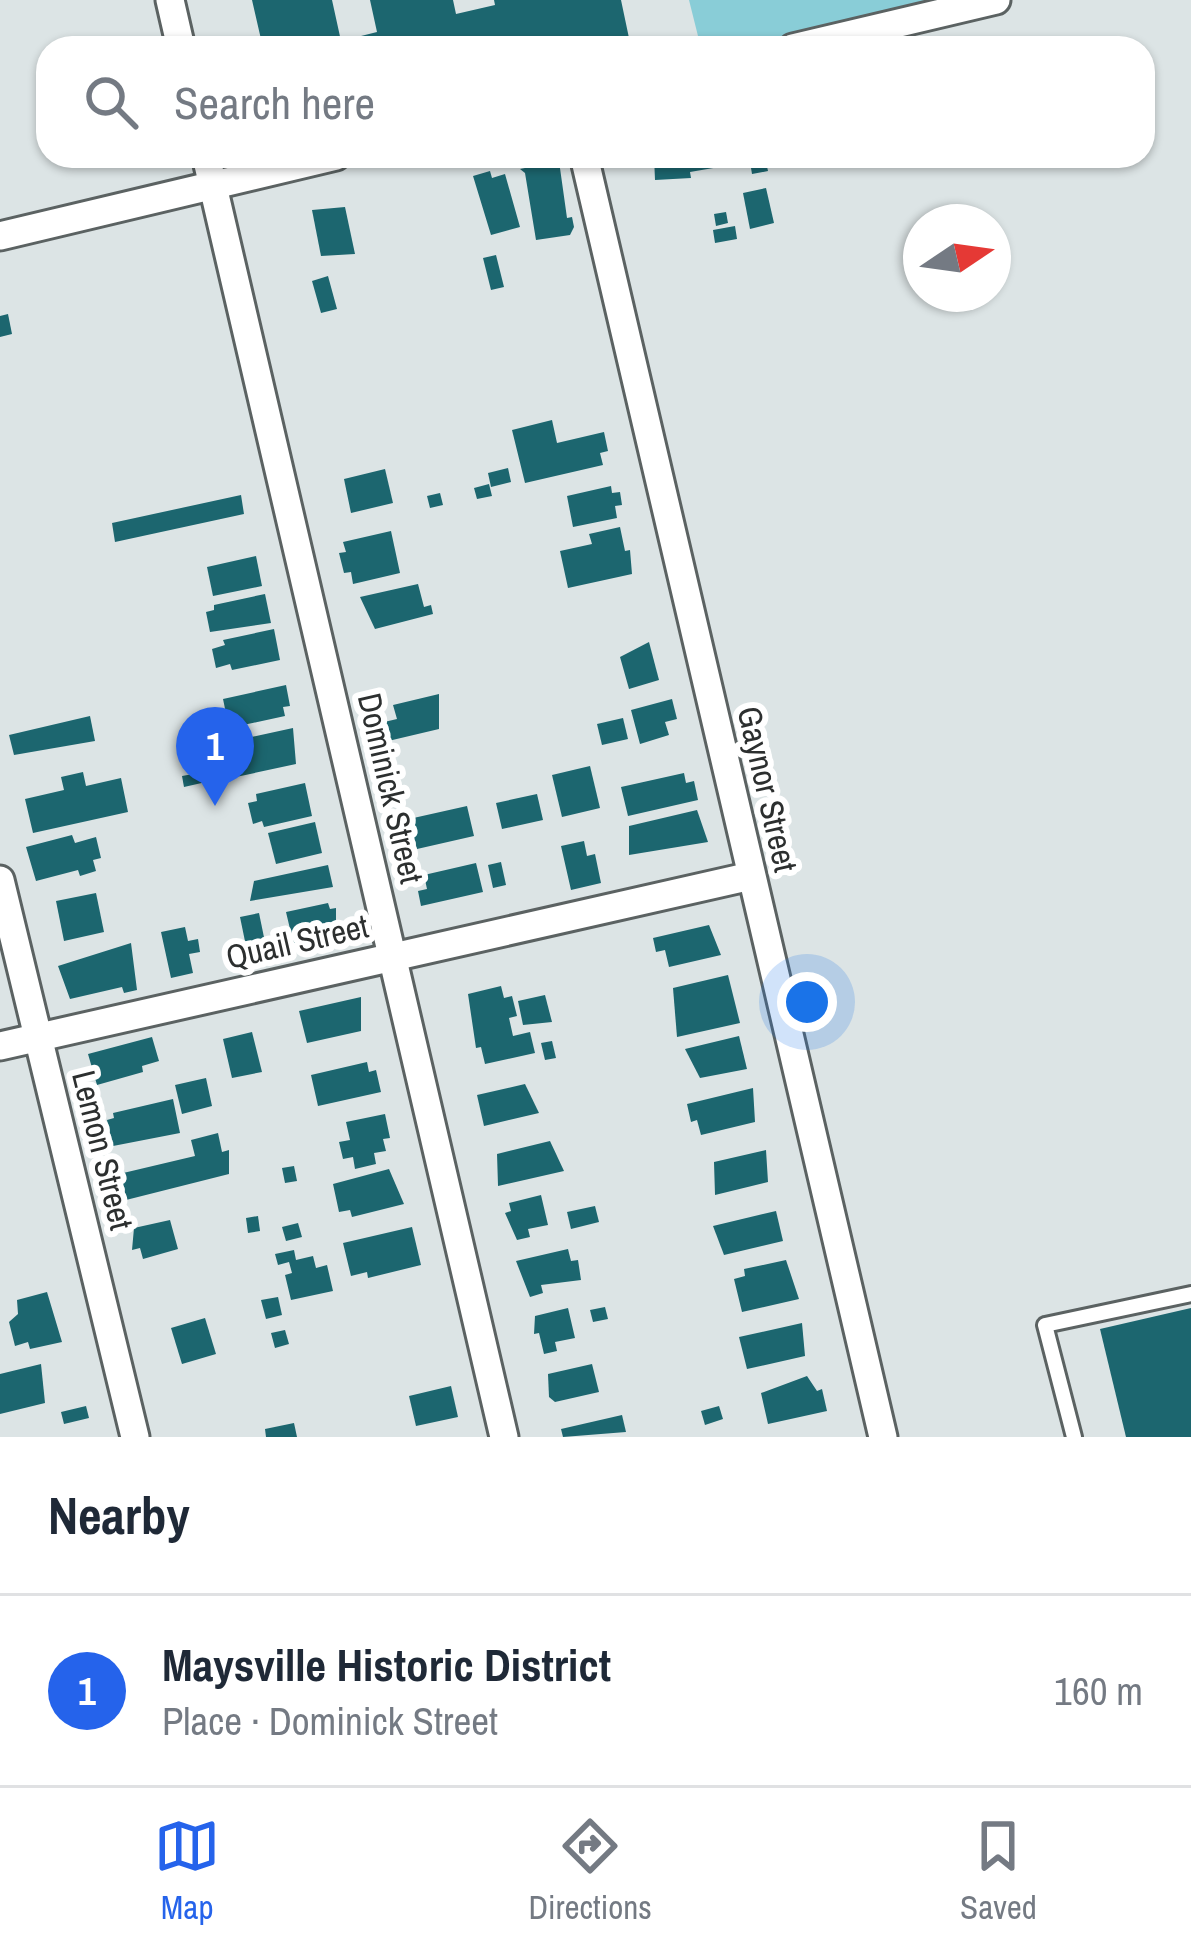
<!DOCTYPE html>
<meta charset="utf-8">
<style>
body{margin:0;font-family:"Archivo Narrow",sans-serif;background:#f6f6f7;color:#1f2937}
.compass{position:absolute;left:903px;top:204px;width:108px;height:108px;border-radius:50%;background:#fff;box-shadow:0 3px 9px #0004;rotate:77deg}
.you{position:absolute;left:807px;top:1002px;width:42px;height:42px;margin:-30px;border:9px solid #fff;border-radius:50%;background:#1a73e8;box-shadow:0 0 0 18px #1a73e833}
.badge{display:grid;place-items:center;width:78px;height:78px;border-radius:50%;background:#2563eb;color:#fff;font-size:39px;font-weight:700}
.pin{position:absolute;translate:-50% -99px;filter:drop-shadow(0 3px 6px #0008)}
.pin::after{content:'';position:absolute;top:63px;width:42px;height:36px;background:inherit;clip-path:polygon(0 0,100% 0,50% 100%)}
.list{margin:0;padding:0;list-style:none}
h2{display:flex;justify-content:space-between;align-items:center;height:156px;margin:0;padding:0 48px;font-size:51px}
h2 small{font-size:39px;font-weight:400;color:#747a83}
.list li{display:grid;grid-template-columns:78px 1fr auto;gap:36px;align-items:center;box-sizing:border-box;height:192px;padding:0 48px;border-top:3px solid #e0e1e3}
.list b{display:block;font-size:45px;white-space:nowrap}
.list p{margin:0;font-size:39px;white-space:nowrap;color:#747a83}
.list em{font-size:39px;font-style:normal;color:#747a83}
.icon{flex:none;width:66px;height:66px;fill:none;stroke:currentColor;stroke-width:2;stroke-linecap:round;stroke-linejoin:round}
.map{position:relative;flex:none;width:1191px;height:1437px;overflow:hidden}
.search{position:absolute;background:#fff;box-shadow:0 3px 9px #0004;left:36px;right:36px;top:36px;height:132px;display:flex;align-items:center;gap:30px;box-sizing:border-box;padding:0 42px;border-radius:36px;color:#747a83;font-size:45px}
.sheet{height:348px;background:#fff}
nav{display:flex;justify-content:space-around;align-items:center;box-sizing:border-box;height:168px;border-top:3px solid #e0e1e3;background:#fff;font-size:33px;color:#747a83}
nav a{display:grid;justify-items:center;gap:6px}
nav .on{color:#2563eb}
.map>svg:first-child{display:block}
.green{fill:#89cdd7}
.building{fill:#1c666f}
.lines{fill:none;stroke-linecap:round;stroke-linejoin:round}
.lane-casing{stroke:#5b6262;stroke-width:20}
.street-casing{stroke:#5b6262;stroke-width:33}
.lane{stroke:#fff;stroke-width:14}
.street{stroke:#fff;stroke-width:27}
.labels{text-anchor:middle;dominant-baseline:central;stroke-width:12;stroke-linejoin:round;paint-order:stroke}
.street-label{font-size:33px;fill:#2c2f2f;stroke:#fff}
</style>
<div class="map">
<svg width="1191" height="1437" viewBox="0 0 1191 1437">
<rect width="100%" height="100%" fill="#dce4e5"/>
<polygon class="green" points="689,0 996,0 793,48 701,48"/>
<g class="building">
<polygon points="252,0 332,0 341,41 377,32 370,0 453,0 456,14 495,5 494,0 621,0 629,38 586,48 263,48"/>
<polygon points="654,156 723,156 725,166 690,172 691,178 655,180"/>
<polygon points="749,156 785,156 786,158 766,162 768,171 752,174"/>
<polygon points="559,161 567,218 572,217 574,227 570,235 536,240 525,173 520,169"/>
<polygon points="490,171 492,178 505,174 520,227 491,235 473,176"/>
<polygon points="766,188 774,223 750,229 743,193"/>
<polygon points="345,207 355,254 321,256 312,210"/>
<polygon points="726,212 728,223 716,226 714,214"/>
<polygon points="735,226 737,239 715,243 713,230"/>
<polygon points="496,255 504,287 491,290 483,258"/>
<polygon points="328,276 337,309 321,313 312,281"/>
<polygon points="8,314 12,334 0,337 0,316"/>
<polygon points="552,420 557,443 604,432 608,451 600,453 603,465 525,483 512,430"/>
<polygon points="508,468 511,482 491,487 488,473"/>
<polygon points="385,469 393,503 351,513 344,479"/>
<polygon points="489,484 492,496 477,499 474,488"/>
<polygon points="611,486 612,493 620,492 622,505 615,506 617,518 573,527 567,496"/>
<polygon points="440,493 443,505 430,508 427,496"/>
<polygon points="241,495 244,514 115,542 112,523"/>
<polygon points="620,527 625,551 630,550 632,574 568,588 560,551 592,544 589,534"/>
<polygon points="391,531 400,573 353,584 351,572 344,573 339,553 346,552 343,542"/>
<polygon points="256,556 262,586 213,596 207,567"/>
<polygon points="418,584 424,607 431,605 433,614 375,629 360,597"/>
<polygon points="265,594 271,623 210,632 206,612 214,610 214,605"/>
<polygon points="274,629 280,660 232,670 230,664 216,668 212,649 225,645 223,640"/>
<polygon points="649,642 659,680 629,689 620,657"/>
<polygon points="286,685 290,706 283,707 285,716 229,728 223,699"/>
<polygon points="439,694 439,729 384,742 380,723 397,719 393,705"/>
<polygon points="672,699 677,719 665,722 669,735 640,744 631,710"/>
<polygon points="90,716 95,741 14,755 9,735"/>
<polygon points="623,718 628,739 602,745 597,724"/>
<polygon points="293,728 296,764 236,777 234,765 228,767 229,742"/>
<polygon points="214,743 217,755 203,758 201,746"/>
<polygon points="590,766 600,808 562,817 552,775"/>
<polygon points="83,772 86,786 121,778 128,812 33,833 25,799 64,790 61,777"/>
<polygon points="204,772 206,782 184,787 182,776"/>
<polygon points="684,773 686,783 694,781 698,800 628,816 621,787"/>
<polygon points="305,783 312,816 264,827 262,821 253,824 248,803 257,801 256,794"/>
<polygon points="537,794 543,820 502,829 496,803"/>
<polygon points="467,806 474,836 417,849 414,838 405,840 400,821"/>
<polygon points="697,810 708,842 629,855 629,826"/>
<polygon points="315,822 322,853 276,864 268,833"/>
<polygon points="72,835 75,843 96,837 101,858 93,860 96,871 80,876 78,870 36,881 26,847"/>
<polygon points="584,841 587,856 595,854 601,883 571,890 561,846"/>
<polygon points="501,862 506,885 493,888 488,865"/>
<polygon points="476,863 483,892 421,906 418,891 427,889 424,875"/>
<polygon points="328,865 333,887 250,901 254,881"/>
<polygon points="96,893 104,932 64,941 56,901"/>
<polygon points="328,903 330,909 336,908 336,936 294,946 286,912"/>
<polygon points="259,913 266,947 247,951 240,917"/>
<polygon points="709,925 721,955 669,967 665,950 656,952 653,938"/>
<polygon points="185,927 188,941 198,939 200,952 189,954 193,973 171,978 161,932"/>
<polygon points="131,943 137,990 124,993 122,987 70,999 58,966"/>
<polygon points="728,975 740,1023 677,1037 673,988"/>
<polygon points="501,986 504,998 512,996 517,1016 509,1018 513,1036 530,1032 535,1053 485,1064 481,1047 476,1048 468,994"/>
<polygon points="545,995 552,1022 523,1025 518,1001"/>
<polygon points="361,997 361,1031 307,1043 299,1011"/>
<polygon points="252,1032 262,1072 232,1078 223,1039"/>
<polygon points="739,1036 747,1069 700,1078 685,1049"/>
<polygon points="152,1037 159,1061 142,1066 143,1072 97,1085 88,1054"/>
<polygon points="552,1041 556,1058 545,1060 541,1043"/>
<polygon points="367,1062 369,1072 376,1070 381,1092 318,1106 311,1075"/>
<polygon points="206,1078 212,1106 182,1114 175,1085"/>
<polygon points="525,1084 539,1113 484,1126 477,1095"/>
<polygon points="753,1088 755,1122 701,1135 697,1120 691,1122 687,1104"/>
<polygon points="173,1099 180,1133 113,1146 107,1120 114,1118 113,1113"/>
<polygon points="385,1114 390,1138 383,1139 386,1151 374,1153 376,1164 355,1169 353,1157 343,1159 339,1142 350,1140 346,1122"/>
<polygon points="218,1133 222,1152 229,1150 229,1174 126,1200 119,1174 195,1156 191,1140"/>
<polygon points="550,1141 564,1171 498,1186 497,1154"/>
<polygon points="766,1150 768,1182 715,1195 714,1162"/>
<polygon points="294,1166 297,1181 285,1183 282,1168"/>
<polygon points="389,1169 404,1204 352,1217 350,1210 339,1212 333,1184"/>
<polygon points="541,1195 548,1225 528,1229 530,1237 517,1240 505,1213 511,1211 509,1203"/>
<polygon points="595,1206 599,1222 571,1229 567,1212"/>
<polygon points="776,1211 783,1241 724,1255 713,1226"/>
<polygon points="258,1216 260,1231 248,1233 246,1218"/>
<polygon points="170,1220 178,1249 143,1259 140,1248 132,1250 134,1228"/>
<polygon points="298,1223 302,1237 286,1241 282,1227"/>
<polygon points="412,1227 421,1265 368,1278 367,1272 351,1276 343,1243"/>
<polygon points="568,1249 571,1261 578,1260 581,1280 541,1285 543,1293 530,1297 516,1261"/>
<polygon points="294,1250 296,1260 313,1256 316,1268 327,1265 333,1291 291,1300 285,1275 292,1273 289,1262 278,1265 275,1254"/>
<polygon points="786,1260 799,1299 742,1312 734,1279 745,1276 744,1269"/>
<polygon points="47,1292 62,1342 30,1349 28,1342 15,1346 9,1322 18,1314 17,1300"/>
<polygon points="278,1297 282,1315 266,1319 261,1300"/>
<polygon points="605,1307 608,1319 593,1322 590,1310"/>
<polygon points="568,1308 575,1338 555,1342 557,1351 544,1354 539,1333 534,1334 535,1316"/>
<polygon points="1191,1308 1191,1437 1126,1437 1100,1329"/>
<polygon points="205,1318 216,1354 182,1364 171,1328"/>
<polygon points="802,1323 805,1356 747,1369 739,1337"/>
<polygon points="285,1330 289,1344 275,1348 271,1333"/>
<polygon points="41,1364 45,1403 0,1414 0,1374"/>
<polygon points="592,1364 599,1392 555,1402 549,1397 548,1374"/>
<polygon points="807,1376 817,1391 822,1389 827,1411 768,1424 761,1393"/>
<polygon points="451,1386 458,1417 416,1426 409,1396"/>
<polygon points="86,1406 89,1418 64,1424 61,1412"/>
<polygon points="719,1406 723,1419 705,1425 701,1411"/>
<polygon points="622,1415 626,1432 563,1437 561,1429"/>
<polygon points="294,1423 297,1437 266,1437 265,1429"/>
</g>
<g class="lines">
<g class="lane-casing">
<polyline id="lane" points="1074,1437 1045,1325 1191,1294"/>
</g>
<g class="street-casing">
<g id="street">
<polyline points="170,0 181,48"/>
<polyline points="793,48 996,0"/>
<polyline points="206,156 504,1437"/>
<polyline points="584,156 883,1437"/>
<polyline points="0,236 336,156"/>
<polyline points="0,880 135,1437"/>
<polyline points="0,1046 751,876"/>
</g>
</g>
<use href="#lane" class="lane"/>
<use href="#street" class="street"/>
</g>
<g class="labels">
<g class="street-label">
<text transform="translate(391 788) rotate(77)">Dominick Street</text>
<text transform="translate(768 789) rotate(77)">Gaynor Street</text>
<text transform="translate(297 941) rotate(-13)">Quail Street</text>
<text transform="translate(103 1150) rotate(76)">Lemon Street</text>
</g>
</g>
</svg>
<svg class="compass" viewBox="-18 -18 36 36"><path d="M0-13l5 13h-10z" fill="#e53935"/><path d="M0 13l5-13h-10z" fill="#747a83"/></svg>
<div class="you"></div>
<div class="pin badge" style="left:215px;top:806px">1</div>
<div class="search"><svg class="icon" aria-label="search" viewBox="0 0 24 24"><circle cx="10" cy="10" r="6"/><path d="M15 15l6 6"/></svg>Search here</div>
</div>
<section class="sheet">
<h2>Nearby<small></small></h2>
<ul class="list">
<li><span class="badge">1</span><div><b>Maysville Historic District</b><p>Place · Dominick Street</p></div><em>160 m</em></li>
</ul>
</section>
<nav>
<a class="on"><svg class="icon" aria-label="map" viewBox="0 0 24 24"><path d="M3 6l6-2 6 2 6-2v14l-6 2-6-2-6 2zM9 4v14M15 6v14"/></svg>Map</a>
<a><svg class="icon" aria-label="directions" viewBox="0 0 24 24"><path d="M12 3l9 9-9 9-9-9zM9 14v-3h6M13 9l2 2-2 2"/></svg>Directions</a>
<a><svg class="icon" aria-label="saved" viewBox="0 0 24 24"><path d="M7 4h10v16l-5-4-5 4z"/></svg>Saved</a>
</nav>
